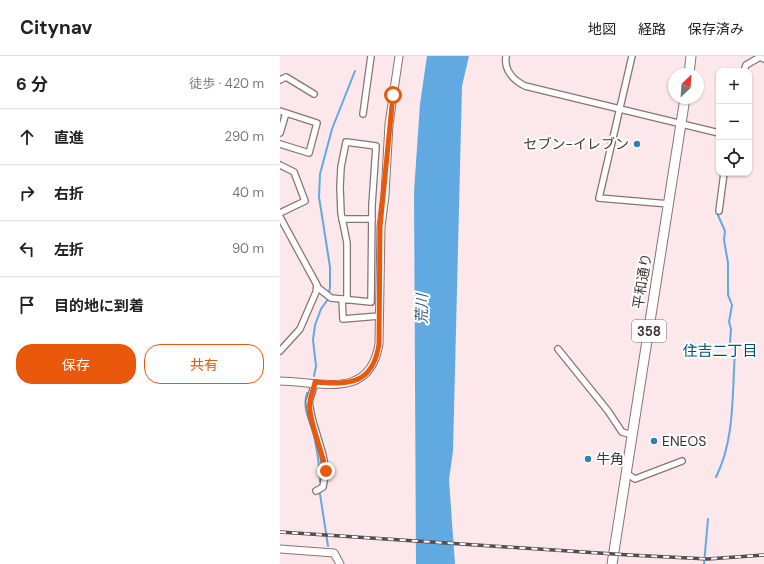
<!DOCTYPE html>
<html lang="ja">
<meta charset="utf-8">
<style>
body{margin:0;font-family:"DM Sans","Noto Sans JP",sans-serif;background:#f6f6f6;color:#222}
.controls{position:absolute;right:12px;top:12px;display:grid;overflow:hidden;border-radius:8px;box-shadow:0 1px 3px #0004}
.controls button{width:36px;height:36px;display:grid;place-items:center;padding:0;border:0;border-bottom:1px solid #e0e0e0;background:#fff;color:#222;font:20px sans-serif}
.compass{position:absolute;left:388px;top:12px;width:36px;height:36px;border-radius:50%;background:#fff;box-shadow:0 1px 3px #0004;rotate:25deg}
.stop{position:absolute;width:12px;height:12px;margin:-9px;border:3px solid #ea580c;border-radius:50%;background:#fff}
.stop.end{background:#ea580c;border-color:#fff;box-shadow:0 1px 4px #0008}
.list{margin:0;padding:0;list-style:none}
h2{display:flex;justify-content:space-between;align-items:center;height:52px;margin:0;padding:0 16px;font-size:17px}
h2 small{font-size:13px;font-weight:400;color:#767676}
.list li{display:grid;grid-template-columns:26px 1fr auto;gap:12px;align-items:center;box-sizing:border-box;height:56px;padding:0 16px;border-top:1px solid #e0e0e0}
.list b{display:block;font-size:15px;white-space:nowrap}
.list em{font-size:13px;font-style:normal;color:#767676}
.actions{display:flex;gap:8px;padding:12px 16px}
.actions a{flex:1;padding:9px 0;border:1px solid #ea580c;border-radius:16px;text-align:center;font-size:14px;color:#ea580c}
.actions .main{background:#ea580c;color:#fff}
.icon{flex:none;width:22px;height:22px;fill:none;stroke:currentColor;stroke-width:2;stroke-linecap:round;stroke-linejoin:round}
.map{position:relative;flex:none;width:484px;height:508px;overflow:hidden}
header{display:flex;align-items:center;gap:24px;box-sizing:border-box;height:56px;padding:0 20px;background:#fff;border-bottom:1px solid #e0e0e0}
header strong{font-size:19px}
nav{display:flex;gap:22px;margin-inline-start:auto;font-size:14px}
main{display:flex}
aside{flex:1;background:#fff}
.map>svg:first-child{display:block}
.water{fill:#60aae1}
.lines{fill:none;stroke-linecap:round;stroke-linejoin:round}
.stream{stroke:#60aae1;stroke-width:2}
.minor-casing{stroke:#887375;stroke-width:8}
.tertiary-casing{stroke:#887375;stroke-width:9}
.trunk-casing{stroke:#887375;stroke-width:11}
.minor{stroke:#fff;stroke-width:5.5}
.tertiary{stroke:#fff;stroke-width:7}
.trunk{stroke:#fff;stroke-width:9}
.rail-casing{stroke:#574d4e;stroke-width:3.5}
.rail{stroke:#fff;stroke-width:2;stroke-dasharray:6;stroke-linecap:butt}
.route{stroke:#ea580c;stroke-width:5}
.poi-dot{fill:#347fb2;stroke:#fff;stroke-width:1.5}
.labels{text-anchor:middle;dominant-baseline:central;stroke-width:4;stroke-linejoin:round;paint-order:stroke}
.shield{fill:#fff;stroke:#777172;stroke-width:1}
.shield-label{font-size:13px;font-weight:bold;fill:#3d3435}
.poi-label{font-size:14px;fill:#3d3435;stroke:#fff;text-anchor:start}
.street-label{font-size:14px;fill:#3d3435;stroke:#fff}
.water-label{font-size:15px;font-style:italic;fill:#255b81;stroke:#fff}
.neighbourhood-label{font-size:15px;fill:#00507c;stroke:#fff}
</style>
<header>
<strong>Citynav</strong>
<nav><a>地図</a><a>経路</a><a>保存済み</a></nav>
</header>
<main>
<aside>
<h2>6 分<small>徒歩 · 420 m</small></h2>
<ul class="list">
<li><svg class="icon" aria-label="ahead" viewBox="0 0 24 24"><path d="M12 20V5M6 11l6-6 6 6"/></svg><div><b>直進</b></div><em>290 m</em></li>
<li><svg class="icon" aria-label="right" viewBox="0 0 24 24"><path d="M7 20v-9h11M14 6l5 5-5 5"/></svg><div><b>右折</b></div><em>40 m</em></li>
<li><svg class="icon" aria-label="left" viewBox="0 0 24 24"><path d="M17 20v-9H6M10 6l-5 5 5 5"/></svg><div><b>左折</b></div><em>90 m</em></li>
<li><svg class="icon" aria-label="arrive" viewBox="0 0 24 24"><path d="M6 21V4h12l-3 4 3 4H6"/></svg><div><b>目的地に到着</b></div></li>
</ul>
<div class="actions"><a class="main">保存</a><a>共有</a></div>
</aside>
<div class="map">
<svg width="484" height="508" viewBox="0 0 484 508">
<rect width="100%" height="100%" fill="#fce8ea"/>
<polygon class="water" points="147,0 189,0 182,30 173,395 169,424 175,508 136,508 134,136 140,48"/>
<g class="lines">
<g class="stream">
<polyline points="34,320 36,310 33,284 35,269 41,253 48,243 50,231 50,211 39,141 40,118 52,73 75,15"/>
<path d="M27,337C22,353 30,364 34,379C37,394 40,411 40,426"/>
<path d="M436,421C455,384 452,337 455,296L450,286L451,273L449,266L452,249L448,239V207L444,184L445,175L437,157"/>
<polyline points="40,438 48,490"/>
<polyline points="424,508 428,463"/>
</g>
<g class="minor-casing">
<g id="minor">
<path d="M226,0C224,14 233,24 245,30L439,77"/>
<polyline points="352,0 319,142 389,148"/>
<polyline points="464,15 466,9 480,1 484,3"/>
<polyline points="0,24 6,21 34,38"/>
<polyline points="0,55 37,67 29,97 0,88"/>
<polyline points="83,58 91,0"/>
<polyline points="0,77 6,57"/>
<polyline points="0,109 14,116 25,145 0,157"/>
<polyline points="439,155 444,117"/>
<polyline points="0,161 37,229 36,236 20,273 0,295"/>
<polyline points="62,163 92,163"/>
<polyline points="37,231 51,242 91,246 92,149 96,90 66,86 61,111 60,131 61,157 67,187 67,244"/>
<polyline points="62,243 63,263 99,260"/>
<polyline points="278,293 328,355 342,376 352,379"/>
<polyline points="35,327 29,346 32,362 43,399 46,415 43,431 36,435"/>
<polyline points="346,417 355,423 402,405"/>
</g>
</g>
<g class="tertiary-casing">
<g id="tertiary">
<path d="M0,325C42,326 90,344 99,288L101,171L105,139L109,68L119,0"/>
<polyline points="0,493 54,497 60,508"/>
</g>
</g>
<g class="trunk-casing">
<g id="trunk">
<polyline points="409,18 411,0"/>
<polyline points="332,508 405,42"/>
</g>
</g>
<use href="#minor" class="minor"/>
<use href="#tertiary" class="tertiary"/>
<use href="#trunk" class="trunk"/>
<g class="rail-casing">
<polyline id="rail" points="0,476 349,499 428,503 484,499"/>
</g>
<use href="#rail" class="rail"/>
</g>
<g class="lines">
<path class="route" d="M46,415C43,397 27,360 30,345C31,339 34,332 35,326C70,329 93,328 99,288L100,171L113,39"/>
</g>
<g class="poi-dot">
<circle cx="357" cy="88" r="4"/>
<circle cx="374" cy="385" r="4"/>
<circle cx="308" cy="403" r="4"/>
</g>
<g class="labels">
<rect class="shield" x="352" y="264" width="34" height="22" rx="3"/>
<g class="shield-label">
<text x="369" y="275">358</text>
</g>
<g class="poi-label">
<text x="349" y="88" text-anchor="end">セブン-イレブン</text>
<text x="382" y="385">ENEOS</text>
<text x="316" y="403">牛角</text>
</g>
<g class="street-label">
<text transform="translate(362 225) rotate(-81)">平和通り</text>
</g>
<g class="water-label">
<text transform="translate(142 253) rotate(-89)">荒川</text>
</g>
<g class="neighbourhood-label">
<text x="440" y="295">住吉二丁目</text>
</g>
</g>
</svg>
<div class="controls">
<button>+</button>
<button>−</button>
<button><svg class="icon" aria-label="locate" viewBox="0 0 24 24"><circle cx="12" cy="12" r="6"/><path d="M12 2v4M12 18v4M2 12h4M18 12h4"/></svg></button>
</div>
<svg class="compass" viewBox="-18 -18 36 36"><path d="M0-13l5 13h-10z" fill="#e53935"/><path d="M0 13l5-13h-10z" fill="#767676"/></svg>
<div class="stop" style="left:113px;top:39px"></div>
<div class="stop end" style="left:46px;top:415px"></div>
</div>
</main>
